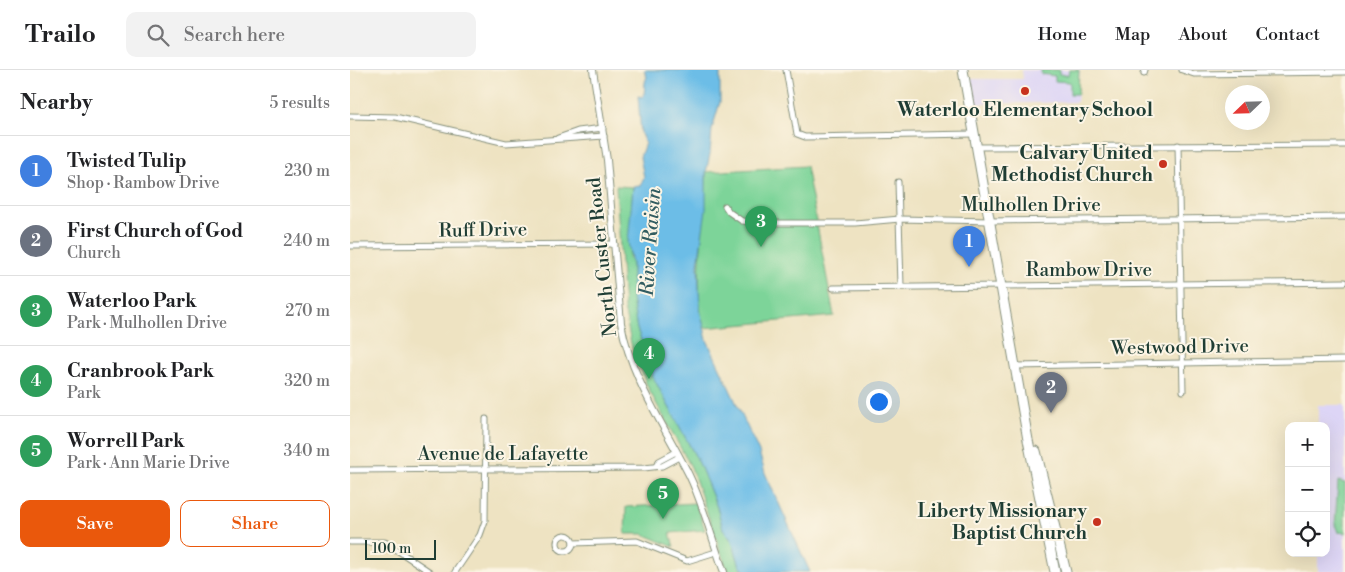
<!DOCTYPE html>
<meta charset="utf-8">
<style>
body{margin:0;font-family:"Libre Bodoni",serif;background:#f2f2f2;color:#202124}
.controls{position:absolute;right:15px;bottom:15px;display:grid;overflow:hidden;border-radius:10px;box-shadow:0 5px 20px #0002}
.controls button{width:45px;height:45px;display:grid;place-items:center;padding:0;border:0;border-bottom:1px solid #e0e0e0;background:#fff;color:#202124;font:25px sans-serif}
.compass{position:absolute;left:875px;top:15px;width:45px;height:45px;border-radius:50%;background:#fff;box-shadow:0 5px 20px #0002;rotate:247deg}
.scale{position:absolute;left:15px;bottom:12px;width:71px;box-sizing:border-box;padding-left:5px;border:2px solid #1f3d34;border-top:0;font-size:14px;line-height:18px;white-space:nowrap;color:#1f3d34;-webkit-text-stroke:4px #fcf5e5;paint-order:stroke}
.you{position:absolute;left:528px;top:331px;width:18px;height:18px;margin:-12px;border:4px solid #fff;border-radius:50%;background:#1a73e8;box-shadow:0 0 0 8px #1a73e833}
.badge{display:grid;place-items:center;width:32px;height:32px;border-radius:50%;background:#ea580c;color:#fff;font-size:16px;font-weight:700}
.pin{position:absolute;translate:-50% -41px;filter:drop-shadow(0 1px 2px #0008)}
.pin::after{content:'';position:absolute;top:26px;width:18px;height:15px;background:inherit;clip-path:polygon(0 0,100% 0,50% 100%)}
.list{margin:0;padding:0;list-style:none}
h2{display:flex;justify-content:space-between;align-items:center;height:65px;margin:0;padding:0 20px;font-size:21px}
h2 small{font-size:16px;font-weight:400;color:#757577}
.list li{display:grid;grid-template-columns:32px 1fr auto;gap:15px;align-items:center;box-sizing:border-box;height:70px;padding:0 20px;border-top:1px solid #e0e0e0}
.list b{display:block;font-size:19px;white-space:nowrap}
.list p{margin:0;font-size:16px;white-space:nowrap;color:#757577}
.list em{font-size:16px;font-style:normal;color:#757577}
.actions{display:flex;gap:10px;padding:15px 20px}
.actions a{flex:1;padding:11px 0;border:1px solid #ea580c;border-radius:10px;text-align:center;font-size:18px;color:#ea580c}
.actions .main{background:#ea580c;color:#fff}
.icon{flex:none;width:28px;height:28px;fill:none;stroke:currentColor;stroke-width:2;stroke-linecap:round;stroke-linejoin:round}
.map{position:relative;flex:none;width:995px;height:502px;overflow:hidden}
header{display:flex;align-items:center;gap:30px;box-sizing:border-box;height:70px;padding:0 25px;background:#fff;border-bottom:1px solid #e0e0e0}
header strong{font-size:24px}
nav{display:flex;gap:28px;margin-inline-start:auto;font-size:18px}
.search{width:350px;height:45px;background:#f2f2f2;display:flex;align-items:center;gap:12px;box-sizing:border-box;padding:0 18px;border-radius:10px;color:#757577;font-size:19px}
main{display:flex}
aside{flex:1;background:#fff}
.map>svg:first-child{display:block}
.built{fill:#ddd5f6}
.green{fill:#7dd499;stroke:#4e8866}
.water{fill:#6cbde7;stroke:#467d8e}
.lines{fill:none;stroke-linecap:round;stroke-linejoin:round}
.minor-casing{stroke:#86907b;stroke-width:7}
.tertiary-casing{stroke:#86907b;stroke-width:8}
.primary-casing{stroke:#86907b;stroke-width:11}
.minor{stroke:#fff;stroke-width:5}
.tertiary{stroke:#fff;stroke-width:6}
.primary{stroke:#fff;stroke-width:9}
.poi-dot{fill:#c8321e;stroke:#fcf5e5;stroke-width:2}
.labels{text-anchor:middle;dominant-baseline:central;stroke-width:4;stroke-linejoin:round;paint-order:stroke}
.poi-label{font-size:19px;font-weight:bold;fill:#1f3d34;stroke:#fcf5e5;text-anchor:end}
.street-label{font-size:19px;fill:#1f3d34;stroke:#fcf5e5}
.water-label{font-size:20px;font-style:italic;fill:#325d61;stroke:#fcf5e5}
</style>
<header>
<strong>Trailo</strong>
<div class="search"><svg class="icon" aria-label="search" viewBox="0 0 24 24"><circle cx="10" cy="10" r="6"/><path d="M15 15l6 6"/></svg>Search here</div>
<nav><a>Home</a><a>Map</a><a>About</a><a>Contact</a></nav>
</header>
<main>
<aside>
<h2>Nearby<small>5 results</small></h2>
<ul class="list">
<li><span class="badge" style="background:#3f7fe0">1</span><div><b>Twisted Tulip</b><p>Shop · Rambow Drive</p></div><em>230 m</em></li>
<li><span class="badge" style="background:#6b7280">2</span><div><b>First Church of God</b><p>Church</p></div><em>240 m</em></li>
<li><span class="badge" style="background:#2e9e5b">3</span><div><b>Waterloo Park</b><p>Park · Mulhollen Drive</p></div><em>270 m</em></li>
<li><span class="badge" style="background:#2e9e5b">4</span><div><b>Cranbrook Park</b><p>Park</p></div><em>320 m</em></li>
<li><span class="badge" style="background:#2e9e5b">5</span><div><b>Worrell Park</b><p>Park · Ann Marie Drive</p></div><em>340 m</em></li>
</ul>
<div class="actions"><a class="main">Save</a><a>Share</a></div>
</aside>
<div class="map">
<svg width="995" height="502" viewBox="0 0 995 502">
<rect width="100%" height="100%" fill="#fcf5e5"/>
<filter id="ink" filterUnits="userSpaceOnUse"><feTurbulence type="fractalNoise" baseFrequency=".02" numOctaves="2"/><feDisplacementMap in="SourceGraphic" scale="10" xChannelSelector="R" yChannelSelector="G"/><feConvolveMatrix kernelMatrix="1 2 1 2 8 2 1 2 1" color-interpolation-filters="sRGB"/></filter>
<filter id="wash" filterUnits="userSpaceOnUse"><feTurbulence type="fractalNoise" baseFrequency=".0096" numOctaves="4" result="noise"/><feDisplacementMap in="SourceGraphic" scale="20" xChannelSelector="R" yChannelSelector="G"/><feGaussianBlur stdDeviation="1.12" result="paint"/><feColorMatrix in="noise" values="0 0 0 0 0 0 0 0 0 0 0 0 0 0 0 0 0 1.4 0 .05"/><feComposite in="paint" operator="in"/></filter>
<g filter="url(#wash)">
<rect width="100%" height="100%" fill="#eee3c2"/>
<g class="built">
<polygon points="672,0 730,0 727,32 624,34 619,9 673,9"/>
<polygon points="968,335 995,335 995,502 968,502 968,483 976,483 976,356 968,356"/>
</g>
<g class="green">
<polygon points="691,0 709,0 709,4 718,5 719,0 729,0 728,24 720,24 720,12 705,11 705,6 691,4"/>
<path d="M456,96L484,246L353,258C343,205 356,155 356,102Z"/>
<polygon points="266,116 283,117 279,188 282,194 282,228 287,259 301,295 302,305 349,393 367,437 373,459 382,471 390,496 395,502 378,502 341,397 299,320 282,278 274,238"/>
<polygon points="988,411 995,413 995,463 988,462 985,455"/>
<polygon points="346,433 355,460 320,463 324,477 293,464 275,464 276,437"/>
</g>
<path class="water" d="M294,0H370V32L362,59L360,84L356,102V139L348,195L350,240L357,270L409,382L415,403L460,502H395L390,496L382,471L373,459L367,437L349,393L302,305L301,295L287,259L282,228V194L278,172L283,117L290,116L294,107L290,87L295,73L291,64L288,26L293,27C296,20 293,14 297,7Z"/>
</g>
<g filter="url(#ink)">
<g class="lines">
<g class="minor-casing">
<g id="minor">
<polyline points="436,0 447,64 455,67 624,64"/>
<polyline points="832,0 844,4 995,2"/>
<polyline points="794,3 795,0"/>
<polyline points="0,46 45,47 156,73 254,66"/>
<polyline points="208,68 228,61 253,58"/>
<polyline points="828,75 833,321"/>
<polyline points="627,77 995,75"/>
<polyline points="548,112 551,216"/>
<polyline points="375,136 379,142 392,151 417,153 505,153 550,149 640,151 995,147"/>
<polyline points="0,176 265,174"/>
<polyline points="483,218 995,212"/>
<polyline points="666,296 995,290"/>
<polyline points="306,396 309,391 326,382"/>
<polyline points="0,400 294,398 312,396 329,387"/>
<circle cx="215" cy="473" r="8"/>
<polyline points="0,472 35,472 80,502"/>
<polyline points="223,473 287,471 337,491 366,482"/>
<polyline points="105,502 130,465 135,451 136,349"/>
</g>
</g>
<g class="tertiary-casing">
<path id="tertiary" d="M243,0L257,90L271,253C281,309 314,355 339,405C354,436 362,470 374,502"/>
</g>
<g class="primary-casing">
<g id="primary">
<polyline points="613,0 678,370 705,502"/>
<polyline points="686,381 716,502"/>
</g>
</g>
<use href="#minor" class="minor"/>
<use href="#tertiary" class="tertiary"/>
<use href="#primary" class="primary"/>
</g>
</g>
<g class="poi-dot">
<circle cx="675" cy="21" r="5"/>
<circle cx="813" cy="94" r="5"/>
<circle cx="747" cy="452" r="5"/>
</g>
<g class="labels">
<g class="poi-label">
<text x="675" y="40" text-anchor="middle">Waterloo Elementary School</text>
<text x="803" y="83">Calvary United<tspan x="803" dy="22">Methodist Church</tspan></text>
<text x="737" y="441">Liberty Missionary<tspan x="737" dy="22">Baptist Church</tspan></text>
</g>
<g class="street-label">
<text x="681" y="135">Mulhollen Drive</text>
<text transform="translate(133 160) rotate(-1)">Ruff Drive</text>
<text transform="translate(252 187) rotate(-96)">North Custer Road</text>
<text x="739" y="200">Rambow Drive</text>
<text transform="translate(830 277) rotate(-1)">Westwood Drive</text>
<text x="153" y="384">Avenue de Lafayette</text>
</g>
<g class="water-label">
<text transform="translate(301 172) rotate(-86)">River Raisin</text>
</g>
</g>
</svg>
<div class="controls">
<button>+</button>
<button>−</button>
<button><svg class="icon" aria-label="locate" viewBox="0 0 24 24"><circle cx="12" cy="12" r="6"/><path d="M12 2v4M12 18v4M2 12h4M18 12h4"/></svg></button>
</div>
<svg class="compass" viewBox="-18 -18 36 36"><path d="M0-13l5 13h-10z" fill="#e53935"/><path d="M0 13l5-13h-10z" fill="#757577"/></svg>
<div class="scale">100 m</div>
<div class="you"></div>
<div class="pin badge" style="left:619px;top:197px;background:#3f7fe0">1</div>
<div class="pin badge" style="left:701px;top:343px;background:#6b7280">2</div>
<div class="pin badge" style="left:411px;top:177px;background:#2e9e5b">3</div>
<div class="pin badge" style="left:299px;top:309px;background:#2e9e5b">4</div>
<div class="pin badge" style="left:313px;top:449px;background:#2e9e5b">5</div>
</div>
</main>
